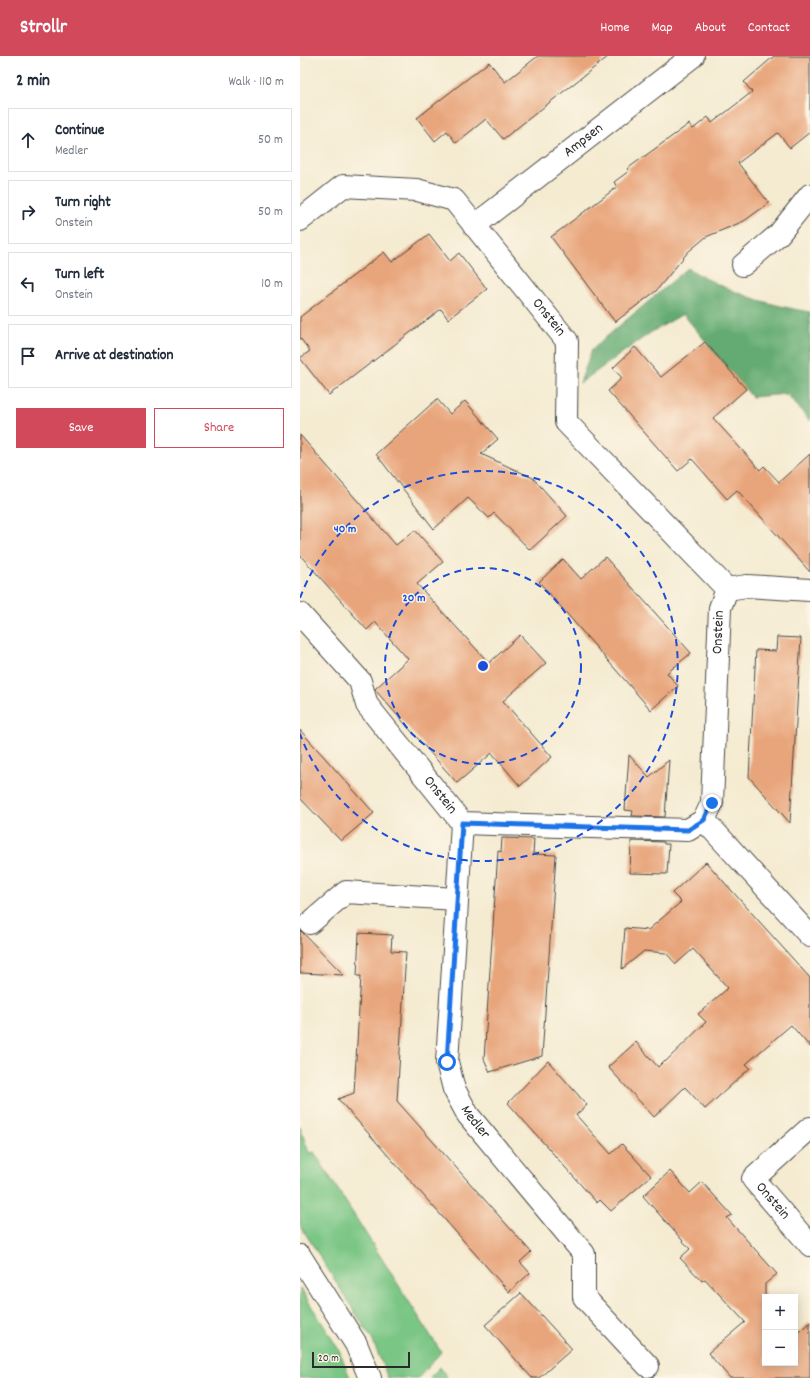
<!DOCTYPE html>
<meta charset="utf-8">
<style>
body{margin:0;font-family:Dekko,sans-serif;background:#f2f2f3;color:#1f2937}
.controls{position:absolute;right:12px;bottom:12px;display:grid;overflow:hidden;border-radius:0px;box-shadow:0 2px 10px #0003}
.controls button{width:36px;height:36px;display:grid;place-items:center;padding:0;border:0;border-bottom:1px solid #e0e1e3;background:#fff;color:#1f2937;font:20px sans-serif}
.scale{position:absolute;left:12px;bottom:10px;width:98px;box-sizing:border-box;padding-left:4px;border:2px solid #2b2b2b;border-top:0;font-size:11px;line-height:14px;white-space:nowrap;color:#2b2b2b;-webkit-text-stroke:3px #fcf5e5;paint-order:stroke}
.stop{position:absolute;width:12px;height:12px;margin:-9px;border:3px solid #1a73e8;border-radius:50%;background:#fff}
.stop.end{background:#1a73e8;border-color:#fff;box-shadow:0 1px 4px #0008}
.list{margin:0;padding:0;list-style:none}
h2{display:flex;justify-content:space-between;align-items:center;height:52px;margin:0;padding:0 16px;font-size:17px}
h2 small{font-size:13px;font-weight:400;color:#747a83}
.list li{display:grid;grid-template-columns:26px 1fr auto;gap:12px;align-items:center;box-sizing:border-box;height:64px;margin:0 8px 8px;padding:0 8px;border:1px solid #e0e1e3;border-radius:0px}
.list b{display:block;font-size:15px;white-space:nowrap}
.list p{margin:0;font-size:13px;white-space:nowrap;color:#747a83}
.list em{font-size:13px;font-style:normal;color:#747a83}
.actions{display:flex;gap:8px;padding:12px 16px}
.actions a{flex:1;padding:9px 0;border:1px solid #d1495b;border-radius:0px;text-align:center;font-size:14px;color:#d1495b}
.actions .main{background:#d1495b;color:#fff}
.icon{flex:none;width:22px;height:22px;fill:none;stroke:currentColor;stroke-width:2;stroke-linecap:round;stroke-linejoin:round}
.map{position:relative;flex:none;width:510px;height:1322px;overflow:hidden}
header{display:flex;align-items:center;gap:24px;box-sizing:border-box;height:56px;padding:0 20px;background:#d1495b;color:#fff}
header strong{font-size:19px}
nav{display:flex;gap:22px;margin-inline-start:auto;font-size:14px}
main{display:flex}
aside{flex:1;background:#fff}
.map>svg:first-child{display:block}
.green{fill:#7ac685;stroke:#527858}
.forest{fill:#63ab72;stroke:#476b4e}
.building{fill:#e8a57c}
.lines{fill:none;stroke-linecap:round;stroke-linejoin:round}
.minor-casing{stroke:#494844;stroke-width:24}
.minor{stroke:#fff;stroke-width:22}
.route{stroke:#1a73e8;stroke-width:5}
.ring{fill:none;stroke:#1d4ed8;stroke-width:2;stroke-dasharray:7 5}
.labels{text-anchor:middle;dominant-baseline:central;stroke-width:3;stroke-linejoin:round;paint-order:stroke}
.street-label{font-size:15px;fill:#2b2b2b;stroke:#fcf5e5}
.centre{fill:#1d4ed8;stroke:#fcf5e5;stroke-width:2}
.ring-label{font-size:12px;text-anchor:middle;font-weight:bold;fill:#1d4ed8;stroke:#fcf5e5;stroke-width:3;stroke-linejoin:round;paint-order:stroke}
</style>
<header>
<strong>Strollr</strong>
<nav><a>Home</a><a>Map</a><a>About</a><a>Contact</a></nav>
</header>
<main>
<aside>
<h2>2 min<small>Walk · 110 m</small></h2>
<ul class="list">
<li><svg class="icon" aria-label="ahead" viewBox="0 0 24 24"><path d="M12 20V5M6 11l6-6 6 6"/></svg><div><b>Continue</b><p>Medler</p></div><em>50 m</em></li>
<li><svg class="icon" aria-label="right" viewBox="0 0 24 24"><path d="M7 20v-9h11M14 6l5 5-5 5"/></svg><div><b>Turn right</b><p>Onstein</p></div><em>50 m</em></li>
<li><svg class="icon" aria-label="left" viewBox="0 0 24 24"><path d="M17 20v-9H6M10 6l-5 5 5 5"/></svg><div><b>Turn left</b><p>Onstein</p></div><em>10 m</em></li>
<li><svg class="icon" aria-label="arrive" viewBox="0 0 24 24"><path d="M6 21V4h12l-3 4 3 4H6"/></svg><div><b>Arrive at destination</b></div></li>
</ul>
<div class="actions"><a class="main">Save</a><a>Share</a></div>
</aside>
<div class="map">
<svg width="510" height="1322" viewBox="0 0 510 1322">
<rect width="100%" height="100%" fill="#fcf5e5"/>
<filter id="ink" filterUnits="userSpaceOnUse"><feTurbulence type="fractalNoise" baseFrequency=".025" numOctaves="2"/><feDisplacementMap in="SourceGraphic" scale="8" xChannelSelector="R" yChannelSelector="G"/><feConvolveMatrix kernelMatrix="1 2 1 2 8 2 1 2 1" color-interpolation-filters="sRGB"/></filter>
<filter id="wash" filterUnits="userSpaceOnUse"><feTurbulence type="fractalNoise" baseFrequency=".012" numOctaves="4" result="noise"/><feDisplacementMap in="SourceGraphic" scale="16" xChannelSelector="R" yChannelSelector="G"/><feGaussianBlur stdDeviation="0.9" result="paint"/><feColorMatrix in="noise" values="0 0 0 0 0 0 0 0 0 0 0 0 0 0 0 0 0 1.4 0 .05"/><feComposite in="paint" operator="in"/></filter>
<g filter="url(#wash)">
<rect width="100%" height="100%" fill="#f4ebd1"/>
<g class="green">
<polygon points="0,1071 9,1097 14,1096 141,1296 118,1322 88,1322 72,1283 0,1169"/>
<polygon points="0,1232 39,1294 50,1322 0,1322"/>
<polygon points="140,1311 147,1322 129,1322"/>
</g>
<path class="forest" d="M388,212C425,235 467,249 510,256V293H508L510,295V365L487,338L452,341L383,258L350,277L280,327L292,293Z"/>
<g id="blocks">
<g class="building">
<polygon points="238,0 309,0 203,83 186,63 156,87 147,75 135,85 117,62 189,6 205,26"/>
<polygon points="474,0 510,0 510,76 490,92 478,77 438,107 469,147 444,165 406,181 388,196 356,235 315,266 251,181 317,131 314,126 329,115 327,113 389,68 393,73 408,61 412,67 452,36 444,26"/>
<polygon points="129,178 150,205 159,197 187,233 148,263 141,253 29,339 0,302 10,295 0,282 0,261 84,196 92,206"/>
<polygon points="405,286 446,333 413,362 460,414 464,410 479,426 510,398 510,516 437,434 427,443 392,403 378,415 308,335 322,322 313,312 335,291 361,321"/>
<polygon points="137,343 150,358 165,345 198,383 181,398 233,422 267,460 230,494 194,457 189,462 168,442 134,473 76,398"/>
<polygon points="0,379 96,489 115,474 143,506 117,528 189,607 220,579 246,607 203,645 252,701 220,730 192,697 157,727 76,635 75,633 108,603 75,566 67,574 0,499"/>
<polygon points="305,501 391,597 367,617 378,630 351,654 239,526 263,503 281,523"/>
<polygon points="477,581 501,582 490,767 449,721 456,594 476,595"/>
<polygon points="0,674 74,757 41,785 0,742"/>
<polygon points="329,699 349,721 369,704 365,761 332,760 333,755 325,754"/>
<polygon points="202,782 234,783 233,798 256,799 242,1000 190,1016 184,1003 198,795 201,796"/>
<polygon points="331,785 364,786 364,788 369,788 367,818 330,817"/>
<polygon points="406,806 510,922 510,991 491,969 446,1008 450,1012 405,1053 385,1031 354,1061 308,1011 336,986 358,1011 364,1005 365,1006 406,966 398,958 428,932 393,893 376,908 366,897 344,895 322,913 325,872 348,874 381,846 372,837"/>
<polygon points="0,874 1,875 44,919 0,917"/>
<polygon points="59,877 92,879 91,895 106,896 97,1045 231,1196 220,1206 230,1217 209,1236 38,1043 54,1037 61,920 57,920"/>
<polygon points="248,1005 287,1049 276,1059 311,1098 322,1088 351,1120 311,1155 300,1144 297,1147 208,1047"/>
<polygon points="370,1115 390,1137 402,1126 432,1159 427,1162 477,1218 465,1228 465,1307 495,1307 495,1279 510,1266 510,1322 430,1322 408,1297 445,1266 405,1223 402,1225 380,1202 390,1193 343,1140"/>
<polygon points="221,1237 272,1293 239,1322 232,1322 185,1269"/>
</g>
</g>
</g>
<g filter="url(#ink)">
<use href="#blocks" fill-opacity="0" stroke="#494844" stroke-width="1"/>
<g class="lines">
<g class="minor-casing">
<g id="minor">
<path id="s1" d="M0,164L43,130L117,134L154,144L267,285L266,366L427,533"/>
<path id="s2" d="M174,170L393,0"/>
<polyline points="443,209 479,178 510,139"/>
<polyline points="427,533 447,530 510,534"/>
<path id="s3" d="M0,558L60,625L67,649L162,767L388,774L404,764L412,747L420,552L427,533"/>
<polyline points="404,764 510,880"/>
<path id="s4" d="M162,767L147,1006L154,1033L168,1059L284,1198V1241L348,1310"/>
<polyline points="10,867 46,836 156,843"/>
<path id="s5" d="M510,1072L453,1123L510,1189"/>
<polyline points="0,1200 56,1288 70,1322"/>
</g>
</g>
<use href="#minor" class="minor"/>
</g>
</g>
<g class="lines" filter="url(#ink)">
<polyline class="route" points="147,1006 162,767 388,774 404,764 412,747"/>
</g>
<g class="ring">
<circle cx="183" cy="610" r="98"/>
<path d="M0 542A195 195 0 1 1 0 678"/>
</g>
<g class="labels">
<g class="street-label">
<text stroke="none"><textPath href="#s2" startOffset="139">Ampsen</textPath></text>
<text stroke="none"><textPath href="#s1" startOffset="318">Onstein</textPath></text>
<text stroke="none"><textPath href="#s3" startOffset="701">Onstein</textPath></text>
<text stroke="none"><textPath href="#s3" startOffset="231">Onstein</textPath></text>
<text stroke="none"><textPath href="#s4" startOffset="307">Medler</textPath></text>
<text stroke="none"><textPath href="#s5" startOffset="106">Onstein</textPath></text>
</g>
</g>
<circle cx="183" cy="610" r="6" class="centre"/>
<g class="ring-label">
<text x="45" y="476">40 m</text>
<text x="114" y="545">20 m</text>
</g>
</svg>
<div class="controls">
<button>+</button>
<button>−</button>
</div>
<div class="scale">20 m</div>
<div class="stop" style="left:147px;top:1006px"></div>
<div class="stop end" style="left:412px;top:747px"></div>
</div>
</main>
